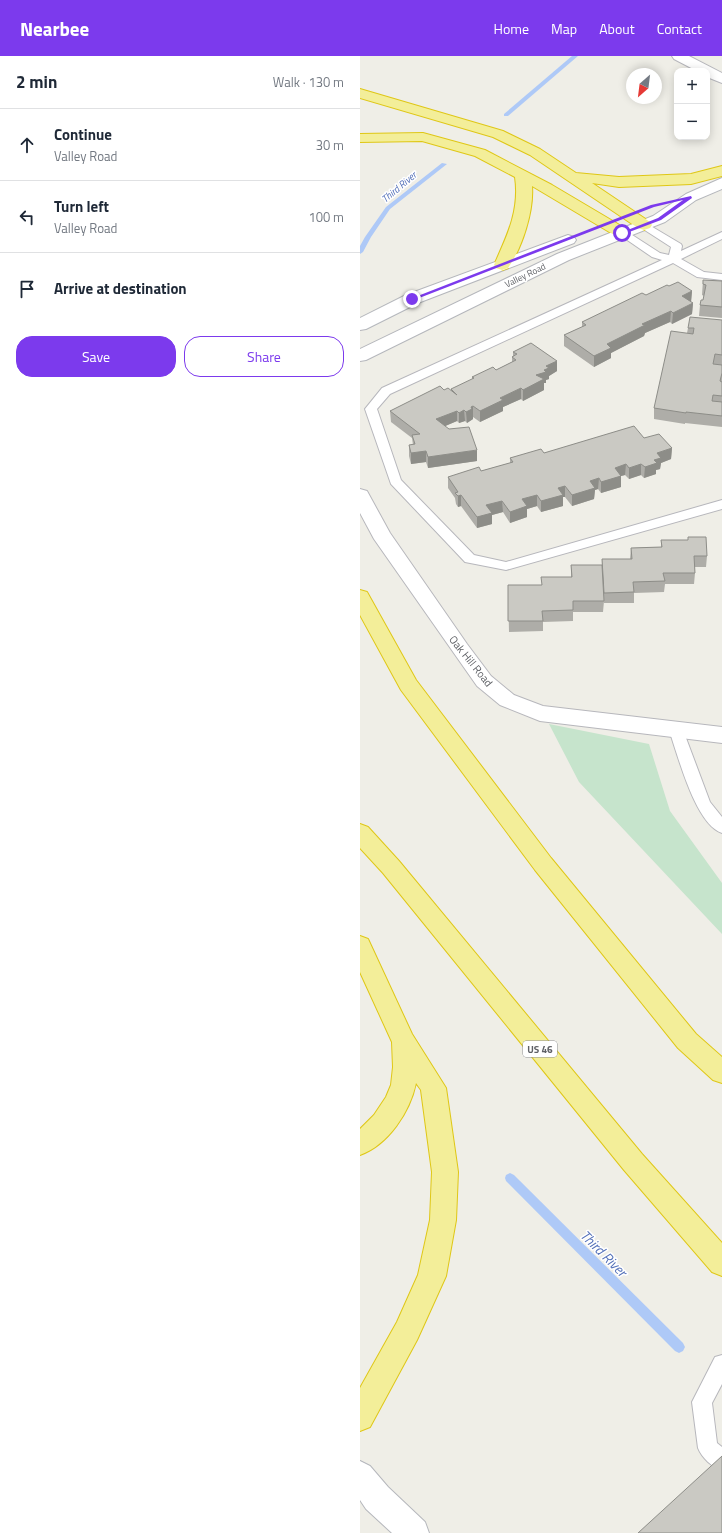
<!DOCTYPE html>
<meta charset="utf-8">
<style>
body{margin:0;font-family:"Titillium Web",sans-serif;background:#f2f2f3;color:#1f2937}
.controls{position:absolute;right:12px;top:12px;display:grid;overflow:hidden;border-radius:8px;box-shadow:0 2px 10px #0003}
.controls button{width:36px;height:36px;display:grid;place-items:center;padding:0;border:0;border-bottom:1px solid #e0e1e3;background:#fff;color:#1f2937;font:20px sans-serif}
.compass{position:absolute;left:266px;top:12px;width:36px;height:36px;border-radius:50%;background:#fff;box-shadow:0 2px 10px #0003;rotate:208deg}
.stop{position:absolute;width:12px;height:12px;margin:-9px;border:3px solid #7c3aed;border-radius:50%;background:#fff}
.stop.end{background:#7c3aed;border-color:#fff;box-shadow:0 1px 4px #0008}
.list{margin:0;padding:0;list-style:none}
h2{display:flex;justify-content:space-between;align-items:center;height:52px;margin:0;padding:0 16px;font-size:17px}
h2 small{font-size:13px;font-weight:400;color:#747a83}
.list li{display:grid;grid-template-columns:26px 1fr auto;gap:12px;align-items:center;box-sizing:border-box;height:72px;padding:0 16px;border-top:1px solid #e0e1e3}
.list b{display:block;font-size:15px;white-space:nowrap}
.list p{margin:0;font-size:13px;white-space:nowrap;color:#747a83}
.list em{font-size:13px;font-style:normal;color:#747a83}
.actions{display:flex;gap:8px;padding:12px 16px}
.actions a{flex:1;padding:9px 0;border:1px solid #7c3aed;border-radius:16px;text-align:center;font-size:14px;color:#7c3aed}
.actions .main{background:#7c3aed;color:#fff}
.icon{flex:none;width:22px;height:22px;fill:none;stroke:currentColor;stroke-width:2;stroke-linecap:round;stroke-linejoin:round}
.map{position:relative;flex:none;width:362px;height:1477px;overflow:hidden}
header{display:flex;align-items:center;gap:24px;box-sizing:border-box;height:56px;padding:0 20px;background:#7c3aed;color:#fff}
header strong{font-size:19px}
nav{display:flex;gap:22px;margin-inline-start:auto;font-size:14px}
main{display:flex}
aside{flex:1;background:#fff}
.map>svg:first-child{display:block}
.green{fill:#c6e4cc}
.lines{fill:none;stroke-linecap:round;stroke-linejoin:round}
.stream{fill:#aec9f7;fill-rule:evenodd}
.lane-casing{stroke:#b7b7bc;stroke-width:2}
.street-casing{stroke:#b7b7bc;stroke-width:2}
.secondary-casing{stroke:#b5b7bc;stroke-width:2}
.highway-casing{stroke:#dfc716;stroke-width:2}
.lane{fill:#fff;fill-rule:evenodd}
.street{fill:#fff;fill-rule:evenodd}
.secondary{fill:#fff;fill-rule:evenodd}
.highway{fill:#f3ee99;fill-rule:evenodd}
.wall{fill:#aeada8}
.shaded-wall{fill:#8d8d88}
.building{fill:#cac9c3;stroke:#8d8d88}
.route{fill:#7c3aed}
.labels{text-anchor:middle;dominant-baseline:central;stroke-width:3;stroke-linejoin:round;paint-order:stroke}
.far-street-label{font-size:9px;fill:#5e6065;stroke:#fff}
.far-water-label{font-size:10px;font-style:italic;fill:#5370b9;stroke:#fff}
.shield{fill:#fff;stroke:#8e9093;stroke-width:1}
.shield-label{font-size:10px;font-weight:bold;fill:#5e6065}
.street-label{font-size:11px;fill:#5e6065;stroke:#fff}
.near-water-label{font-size:14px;font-style:italic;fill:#5370b9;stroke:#fff}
</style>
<header>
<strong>Nearbee</strong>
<nav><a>Home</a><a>Map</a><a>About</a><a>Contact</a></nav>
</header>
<main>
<aside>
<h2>2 min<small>Walk · 130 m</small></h2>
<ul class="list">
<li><svg class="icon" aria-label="ahead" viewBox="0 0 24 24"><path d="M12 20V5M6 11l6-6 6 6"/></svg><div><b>Continue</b><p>Valley Road</p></div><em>30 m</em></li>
<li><svg class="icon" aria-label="left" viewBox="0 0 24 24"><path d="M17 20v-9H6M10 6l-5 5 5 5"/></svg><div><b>Turn left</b><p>Valley Road</p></div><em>100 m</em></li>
<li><svg class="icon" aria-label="arrive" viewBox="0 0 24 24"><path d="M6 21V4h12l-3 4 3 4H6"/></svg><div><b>Arrive at destination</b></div></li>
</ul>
<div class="actions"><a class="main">Save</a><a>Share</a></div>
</aside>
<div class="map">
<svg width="362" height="1477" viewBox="0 0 362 1477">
<rect width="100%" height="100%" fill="#efeee7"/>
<polygon class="green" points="189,668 289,688 310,755 362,827 362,878 219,726"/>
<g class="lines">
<g class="stream">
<polygon points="212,0 218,0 148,60 144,60 144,58"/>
<polygon points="82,107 87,108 30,153 11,181 3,196 0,198 0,190 5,181 26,151"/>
<polygon points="150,1117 154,1119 323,1287 325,1291 323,1295 319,1297 315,1295 146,1125 145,1122 146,1119"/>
</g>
<g class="lane-casing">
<g id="lane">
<polygon points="284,166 321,188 322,190 321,195 362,176 362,183 321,203 344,216 362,218 362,224 337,221 313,207 30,338 17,353 41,424 114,499 146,506 362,444 362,453 146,514 105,506 31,428 5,353 22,332 302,204 292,201 257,177 258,175 266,175 300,197 309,199 311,191 280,171 279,169 280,167"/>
<path d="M316,669L321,670L323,674L350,746L362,761V777C335,768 318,699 309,674L311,670Z"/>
<path d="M362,1299V1328L352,1347L357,1387L362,1391V1415C352,1411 342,1402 338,1392L332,1346L355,1301Z"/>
</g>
</g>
<g class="street-casing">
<g id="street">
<polygon points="312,0 329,0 362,17 362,27 347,21 347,15 337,15 314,3"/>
<polygon points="0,433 7,435 30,477 107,588 131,620 154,639 183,650 362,671 362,687 180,665 140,649 117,630 14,483 0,457"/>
</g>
</g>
<g class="secondary-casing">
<g id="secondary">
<polygon points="362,122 362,133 336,144 305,166 209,204 6,304 0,305 0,293 197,198 293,160 326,138"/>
<polygon points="208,179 214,181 216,184 214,187 58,247 6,273 0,274 0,262 46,239"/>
<polygon points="0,1405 10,1410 28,1431 65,1466 69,1477 32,1477 6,1453 0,1444"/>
</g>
</g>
<g class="highway-casing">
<g id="highway">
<polygon points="0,33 143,75 180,93 216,117 259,121 331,118 362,110 362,120 331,128 259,131 232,127 290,166 292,169 290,172 284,174 278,172 170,99 133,81 0,42"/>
<path d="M63,77L125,94L192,129L268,174L270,177L268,180L262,182L256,180L172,130C174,155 162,192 148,212L142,214L136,212L134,209C147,180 160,154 155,121L115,100L62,85L0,86V78Z"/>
<polygon points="0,534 7,536 56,624 191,802 336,978 362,1001 362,1027 353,1024 318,992 175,814 41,634 0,559"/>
<polygon points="0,768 8,771 39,805 282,1098 362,1187 362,1220 352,1216 264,1114 23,817 0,792"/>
<path d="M0,880L8,883L52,978L86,1032L98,1116L96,1164L86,1220L57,1284L10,1371L0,1375V1332L37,1266L58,1219L70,1164L72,1116L61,1034L56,1027C50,1056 28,1089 0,1099V1073L14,1059L26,1041L31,1029L33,1011L32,986L0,916Z"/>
</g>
</g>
<use href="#lane" class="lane"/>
<use href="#street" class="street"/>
<use href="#secondary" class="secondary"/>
<use href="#highway" class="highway"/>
</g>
<g class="wall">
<polygon points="343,224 362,225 362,262 339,260 340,249 343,244 344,240 342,239"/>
<polygon points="309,230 332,235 331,246 333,247 332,258 312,268 310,266 285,277 284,280 251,297 251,302 234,311 204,290 204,279 222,271 222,266"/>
<polygon points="362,264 362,371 325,367 325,368 294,363 294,352 327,277 328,272"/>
<polygon points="153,296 197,305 197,315 189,320 189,323 186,324 186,327 184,327 184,334 163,345 161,343 143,351 143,355 120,366 113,361 113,363 107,367 105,365 99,367 97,365 85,370 117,405 68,412 66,406 51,408 49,400 49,389 53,389 52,382 31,366 30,355 84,334 91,334 112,324 112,321 136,314 152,306 152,301 153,300"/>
<polygon points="284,382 312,392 311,403 301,407 300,413 296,414 296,418 284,422 281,419 269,423 265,419 261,420 261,431 241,437 238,433 235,434 234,443 212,450 205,441 203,441 203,450 181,456 177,450 167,453 167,461 150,467 143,456 132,459 132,468 117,472 101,450 98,451 96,448 95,442 88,432 88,421 121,415 150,407 150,402 184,397"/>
<polygon points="328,481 347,500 346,511 335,511 335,517 334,528 305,528 304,536 274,537 274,547 244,547 242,514 242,503 270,503 271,492 301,491 301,484 328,484"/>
<polygon points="211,509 244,545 243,556 213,556 213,565 183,566 183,575 149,576 148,529 181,529 211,521"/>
</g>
<g class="shaded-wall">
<polygon points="332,235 331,246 321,251 322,240"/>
<polygon points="333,247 332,258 312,268 313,257"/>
<polygon points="311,255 310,266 285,277 284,280 251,297 251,302 234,311 234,300 247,288 282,268"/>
<polygon points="197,305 197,315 189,320 189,323 186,324 186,327 184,327 184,334 163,345 163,334 176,319 184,314 186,310"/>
<polygon points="161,332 161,343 143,351 143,355 120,366 120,355 140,342"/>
<polygon points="113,350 113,363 107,367 106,356 111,351"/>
<polygon points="104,354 105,365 99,367 99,357"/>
<polygon points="97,355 97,365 76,374 76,363"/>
<polygon points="312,392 311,403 301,407 300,413 296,414 296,418 284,422 285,411 294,404 297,397"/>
<polygon points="117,394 117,405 68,412 68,401"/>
<polygon points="66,395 66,406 51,408 51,397"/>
<polygon points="266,408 265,419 261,420 261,431 241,437 241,426 255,412"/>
<polygon points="281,408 281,419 269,423 269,412"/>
<polygon points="239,422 238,433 235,434 234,443 212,450 212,439 230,425"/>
<polygon points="205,430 205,441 203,441 203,450 181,456 181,445 198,432"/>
<polygon points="101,439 101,450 98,451 98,440"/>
<polygon points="177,439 177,450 167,453 167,461 150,467 150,456 162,443"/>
<polygon points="142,445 143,456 132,459 132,468 117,472 117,461 126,449"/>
</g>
<g class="building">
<polygon points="343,224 362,225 362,251 340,249 341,244 343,244 346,229 343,228"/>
<polygon points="318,226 332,235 322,240 333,247 313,257 311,255 282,268 285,269 247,288 251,292 234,300 204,279 226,269 222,266 282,237 286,239 307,229 309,230"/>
<polygon points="330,261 362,264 362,299 355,298 353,308 362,309 362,317 360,325 362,326 362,340 353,339 352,345 362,346 362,360 326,356 326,357 294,352 311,275 333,278 334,272 328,272"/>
<polygon points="171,287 197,305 186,310 189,312 184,314 186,316 176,319 184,323 163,334 161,332 140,342 143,344 120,355 113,350 111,351 112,353 106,356 104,354 99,357 97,355 76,363 89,373 109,371 117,394 68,401 66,395 51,397 49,389 55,388 52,379 60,378 30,355 80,330 84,334 88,332 97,339 91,333 114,322 112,321 133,311 136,314 156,304 152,301 157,298 153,296"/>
<polygon points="274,370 284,382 299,378 312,392 297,397 301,402 294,404 297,407 285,411 281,408 269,412 266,408 255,412 261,420 241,426 239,422 230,425 235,432 212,439 205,430 198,432 203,439 181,445 177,439 162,443 167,450 150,456 142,445 126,449 132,457 117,461 101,439 98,440 95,437 98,436 88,421 119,411 121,415 153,406 150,402 181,393 184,397"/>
<polygon points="328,481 346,481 347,500 334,500 335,517 303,517 305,525 273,526 274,536 244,537 242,503 272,503 271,492 302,491 301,484 328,484"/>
<polygon points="211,509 242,509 244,545 213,545 213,554 182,555 183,565 148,565 148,529 182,529 181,521 212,521"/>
<polygon points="362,1400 362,1477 278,1477"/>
</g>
<polygon class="route" points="331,140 332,142 301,164 264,178 260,177 298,162 323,144 294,151 54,244 50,243 291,149"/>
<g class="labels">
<g class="far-street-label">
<text transform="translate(165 219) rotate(-26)">Valley Road</text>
</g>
<g class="far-water-label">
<text transform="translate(39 131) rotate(-40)">Third River</text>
</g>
<rect class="shield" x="163" y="985" width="34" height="16" rx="3"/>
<g class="shield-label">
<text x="180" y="993">US 46</text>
</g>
<g class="street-label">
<text transform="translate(111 605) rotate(51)">Oak Hill Road</text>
</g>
<g class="near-water-label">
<text transform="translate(244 1197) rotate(45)">Third River</text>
</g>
</g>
</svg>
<div class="controls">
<button>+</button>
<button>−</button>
</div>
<svg class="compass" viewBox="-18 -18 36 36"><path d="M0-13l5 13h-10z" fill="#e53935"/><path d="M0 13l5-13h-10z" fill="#747a83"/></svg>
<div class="stop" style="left:262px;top:177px"></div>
<div class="stop end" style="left:52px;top:243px"></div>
</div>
</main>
